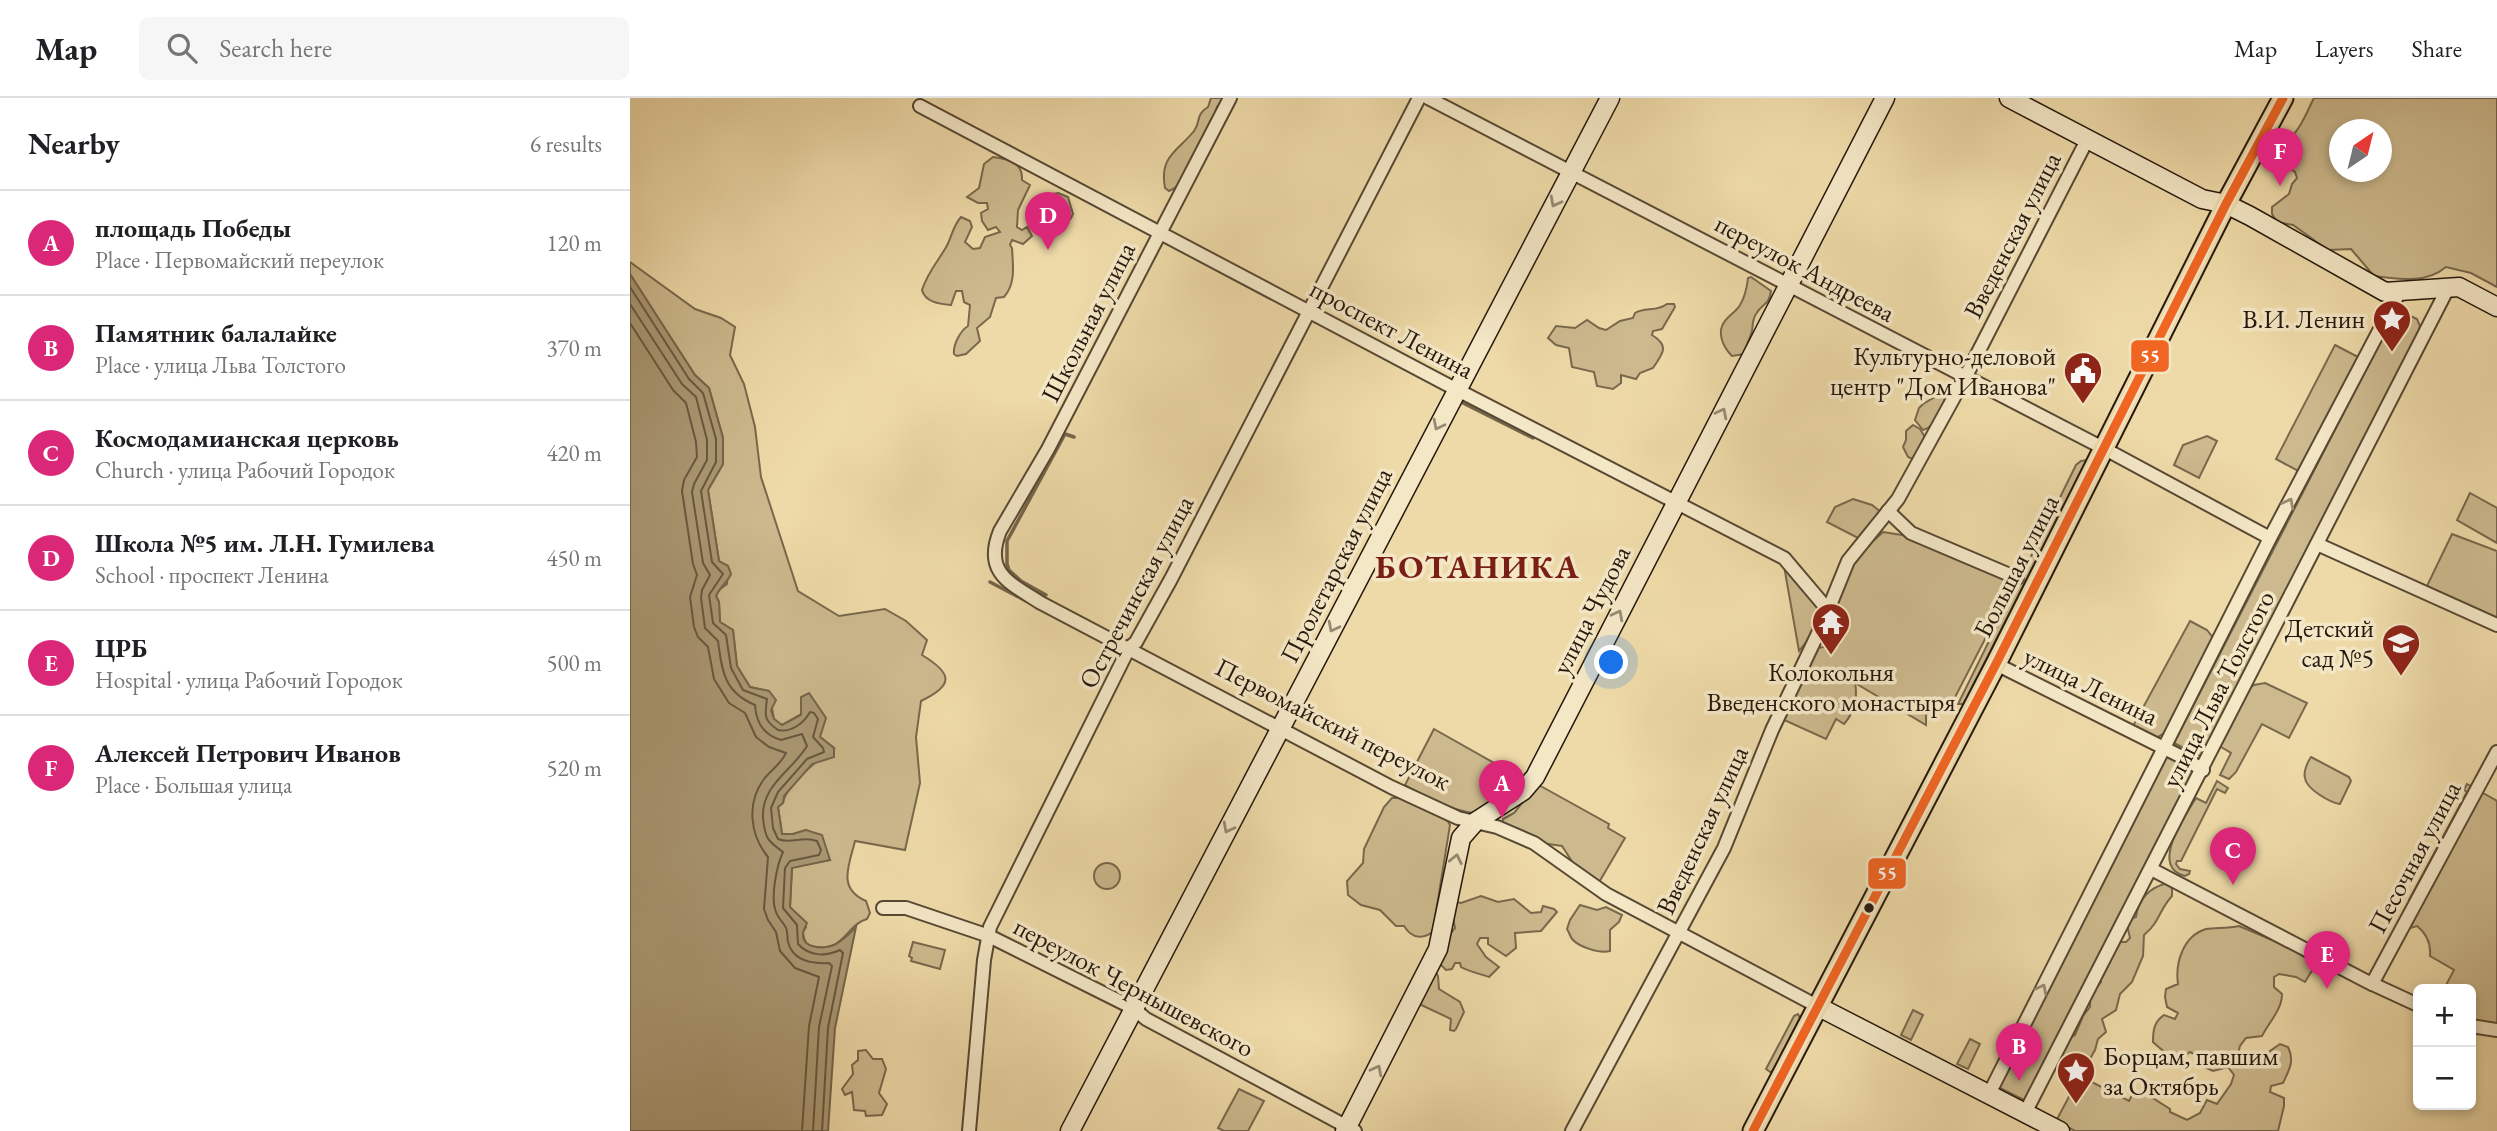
<!DOCTYPE html>
<meta charset="utf-8">
<style>
body{margin:0;font-family:"EB Garamond",serif;background:#f6f6f6;color:#202124}
.controls{position:absolute;right:21px;bottom:21px;display:grid;overflow:hidden;border-radius:10px;box-shadow:0 4px 10px #0003}
.controls button{width:63px;height:63px;display:grid;place-items:center;padding:0;border:0;border-bottom:2px solid #e0e0e0;background:#fff;color:#202124;font:35px sans-serif}
.compass{position:absolute;left:1699px;top:21px;width:63px;height:63px;border-radius:50%;background:#fff;box-shadow:0 4px 10px #0003;rotate:35deg}
.you{position:absolute;left:982px;top:565px;width:24px;height:24px;margin:-18px;border:5px solid #fff;border-radius:50%;background:#1a73e8;box-shadow:0 0 0 10px #1a73e833}
.badge{display:grid;place-items:center;width:46px;height:46px;border-radius:50%;background:#db2777;color:#fff;font-size:23px;font-weight:700}
.pin{position:absolute;translate:-50% -58px;filter:drop-shadow(0 2px 4px #0008)}
.pin::after{content:'';position:absolute;top:37px;width:24px;height:21px;background:inherit;clip-path:polygon(0 0,100% 0,50% 100%)}
.list{margin:0;padding:0;list-style:none}
h2{display:flex;justify-content:space-between;align-items:center;height:91px;margin:0;padding:0 28px;font-size:30px}
h2 small{font-size:23px;font-weight:400;color:#757577}
.list li{display:grid;grid-template-columns:46px 1fr auto;gap:21px;align-items:center;box-sizing:border-box;height:105px;padding:0 28px;border-top:2px solid #e0e0e0}
.list b{display:block;font-size:26px;white-space:nowrap}
.list p{margin:0;font-size:23px;white-space:nowrap;color:#757577}
.list em{font-size:23px;font-style:normal;color:#757577}
.icon{flex:none;width:38px;height:38px;fill:none;stroke:currentColor;stroke-width:2;stroke-linecap:round;stroke-linejoin:round}
.map{position:relative;flex:none;width:1867px;height:1033px;overflow:hidden}
header{display:flex;align-items:center;gap:42px;box-sizing:border-box;height:98px;padding:0 35px;background:#fff;border-bottom:2px solid #e0e0e0}
header strong{font-size:33px}
nav{display:flex;gap:38px;margin-inline-start:auto;font-size:24px}
.search{width:490px;height:63px;background:#f6f6f6;display:flex;align-items:center;gap:18px;box-sizing:border-box;padding:0 24px;border-radius:10px;color:#757577;font-size:26px}
main{display:flex}
aside{flex:1;background:#fff}
.map>svg:first-child{display:block}
.green{fill:#ccb98d;stroke:#78684c;stroke-width:2;fill-rule:evenodd}
.water{fill:#aa9873;stroke:#75654a;stroke-width:2}
.lines{fill:none;stroke-linecap:round;stroke-linejoin:round}
.shore{stroke:#685840;stroke-width:2}
.stream{stroke:#75654a;stroke-width:3.5}
.street-casing{stroke:#574833;stroke-width:16}
.secondary-casing{stroke:#25180c;stroke-width:21}
.primary-casing{stroke:#25180c;stroke-width:23}
.street{stroke:#f4e7c6;stroke-width:12}
.secondary{stroke:#f4e7c6;stroke-width:18}
.primary{stroke:#eedaa8;stroke-width:19}
.bus-1-casing{stroke:#f4e7c6;stroke-width:14}
.bus-1{stroke:#f26522;stroke-width:9}
.oneway{stroke:#978a72}
.bus-dot{fill:#25180c;stroke:#f4e7c6;stroke-width:2.5}
.labels{text-anchor:middle;dominant-baseline:central;stroke-width:7;stroke-linejoin:round;paint-order:stroke}
.street-label{font-size:26px;fill:#25180c;stroke:#f4e7c6}
.poi-label{font-size:26px;fill:#25180c;stroke:#f4e7c6;text-anchor:end}
.district-label{font-size:33px;font-weight:bold;letter-spacing:2px;fill:#7a1f14;stroke:#f4e7c6}
.line-badge{stroke:#f4e7c6;stroke-width:2.5}
.badge-label{font-size:19px;text-anchor:middle;font-weight:bold;fill:#fff}
</style>
<header>
<strong>Map</strong>
<div class="search"><svg class="icon" aria-label="search" viewBox="0 0 24 24"><circle cx="10" cy="10" r="6"/><path d="M15 15l6 6"/></svg>Search here</div>
<nav><a>Map</a><a>Layers</a><a>Share</a></nav>
</header>
<main>
<aside>
<h2>Nearby<small>6 results</small></h2>
<ul class="list">
<li><span class="badge">A</span><div><b>площадь Победы</b><p>Place · Первомайский переулок</p></div><em>120 m</em></li>
<li><span class="badge">B</span><div><b>Памятник балалайке</b><p>Place · улица Льва Толстого</p></div><em>370 m</em></li>
<li><span class="badge">C</span><div><b>Космодамианская церковь</b><p>Church · улица Рабочий Городок</p></div><em>420 m</em></li>
<li><span class="badge">D</span><div><b>Школа №5 им. Л.Н. Гумилева</b><p>School · проспект Ленина</p></div><em>450 m</em></li>
<li><span class="badge">E</span><div><b>ЦРБ</b><p>Hospital · улица Рабочий Городок</p></div><em>500 m</em></li>
<li><span class="badge">F</span><div><b>Алексей Петрович Иванов</b><p>Place · Большая улица</p></div><em>520 m</em></li>
</ul>
</aside>
<div class="map">
<svg width="1867" height="1033" viewBox="0 0 1867 1033">
<rect width="100%" height="100%" fill="#eedaa8"/>
<filter id="stains"><feTurbulence type="fractalNoise" baseFrequency=".00286" numOctaves="4"/><feColorMatrix values="0 0 0 0 .2 0 0 0 0 .09 0 0 0 0 .02 0 0 0 .5 -.17"/></filter>
<radialGradient id="worn" r=".72"><stop offset=".6" stop-color="#630" stop-opacity="0"/><stop offset="1" stop-color="#630" stop-opacity=".3"/></radialGradient>
<g class="green">
<path d="M581,0H595L587,9L584,23L576,32V37L555,73V80L545,90L539,93L535,90C529,58 548,53 564,33C571,24 565,17 578,9Z"/>
<path d="M1684,0H1867V189L1841,175L1816,169C1796,186 1769,181 1744,178L1721,151L1698,152L1663,127L1647,124L1642,116V109L1659,96L1662,86L1667,80L1665,74L1646,63C1646,47 1655,46 1664,36C1673,26 1678,11 1684,0ZM1710,32H1752V74H1710Z"/>
<path d="M363,59C378,61 393,64 392,82L400,87L388,112L387,129L392,132L397,129L402,138L393,146L382,142L380,147L382,150C383,168 386,185 374,199L366,200L360,219L347,230L350,243L336,256L327,258L324,256C323,247 330,233 338,228L340,207L334,204L332,193H326L321,207C309,206 295,204 292,192C297,176 307,164 315,151C322,140 322,129 331,119L340,123L342,129L335,144L343,151L350,150L355,139L370,134L366,129L358,132L352,123L351,115L358,111L357,105H348L337,99L349,90L354,66Z"/>
<path d="M428,95L438,99L443,116C439,125 431,131 421,131L417,125L414,108L423,96Z"/>
<path d="M0,164L65,211L91,220L105,229L100,257L114,286L125,329L131,379L168,493L209,518L255,511L276,523L297,542L292,557C322,575 325,587 291,603L286,639L290,685L275,752L225,743C219,768 207,790 236,803L240,815L237,821C217,826 215,853 186,849C176,848 174,843 173,834L176,829L160,809L162,769L200,762L176,732L163,736H152L148,709L153,705C156,687 189,661 204,650L190,639L171,599V616L152,627L144,621L139,593L120,589L107,568L103,532L90,524L89,504L86,498L89,492L97,486L98,468L89,463L78,392L93,366V340L79,290L65,277L31,225L0,176Z"/>
<path d="M1121,179L1141,193C1139,208 1132,205 1126,216C1122,222 1123,227 1122,233C1120,240 1116,248 1114,256L1102,258C1093,249 1086,234 1095,223C1099,217 1106,214 1110,207C1115,199 1117,189 1118,180Z"/>
<path d="M1037,206H1044L1045,209L1032,231L1023,233L1022,237C1040,248 1033,255 1023,270L1010,275L1006,281L991,277V285L983,291L967,288L964,274L942,269L939,250L926,247L918,240L926,228L945,230L957,222L969,230L976,232L990,223L1003,220L1005,215C1015,209 1027,214 1037,206Z"/>
<polygon points="1774,215 1787,221 1790,228 1788,236 1572,659 1544,645 1762,221 1768,216"/>
<polygon points="1705,247 1730,260 1670,374 1646,361"/>
<path d="M1312,295L1315,297C1314,310 1306,329 1293,332L1285,322L1289,310L1293,306Z"/>
<polygon points="1283,327 1290,331 1296,341 1288,352 1289,357 1283,361 1278,359 1273,349 1276,342 1276,333"/>
<polygon points="1577,338 1587,343 1569,380 1544,367 1553,347"/>
<polygon points="1457,362 1336,601 1333,606 1328,606 1446,367 1451,363"/>
<polygon points="1840,395 1867,410 1867,445 1827,422"/>
<polygon points="1223,401 1242,407 1251,414 1228,440 1197,424 1205,409"/>
<path d="M1253,434L1278,438L1385,483L1322,605L1303,606L1296,617V627L1225,585C1228,599 1224,615 1214,626L1206,621L1196,641L1152,621L1187,550L1209,547L1202,512L1214,479L1229,456Z"/>
<polygon points="1822,436 1867,453 1867,522 1796,490"/>
<path d="M1154,468L1187,506C1193,524 1180,540 1169,553Z"/>
<polygon points="1560,523 1577,532 1584,541 1536,634 1526,640 1503,628"/>
<polygon points="1635,585 1677,605 1659,640 1632,626 1606,674 1599,681 1590,677 1601,655 1591,649 1591,646 1617,592 1624,587"/>
<path d="M804,631L896,683L844,715C819,712 796,699 775,687Z"/>
<polygon points="1536,658 1564,672 1396,1003 1368,989"/>
<path d="M1681,659L1719,679L1721,683L1710,706C1701,705 1676,691 1675,680C1673,674 1678,663 1681,659Z"/>
<path d="M1587,683L1598,690L1595,695L1587,691L1551,763H1547L1546,766L1550,771L1560,773L1559,776L1555,778C1519,769 1555,718 1566,700L1576,705Z"/>
<polygon points="907,686 979,726 978,730 995,740 968,786 945,768 932,748 911,745 872,726 873,721 884,715"/>
<path d="M1837,686L1867,703V925C1857,929 1850,923 1841,921V891H1814L1824,872L1800,858C1801,846 1797,836 1787,828L1777,831L1787,806L1779,802L1837,694L1834,692Z"/>
<path d="M762,700H773L816,720L820,727L805,820V832C794,842 782,841 774,828H766L750,812L731,807L718,797L717,783L733,765L734,751L754,709Z"/>
<circle cx="477" cy="778" r="13"/>
<path d="M1538,785L1542,791V798C1529,812 1530,824 1514,837L1513,858L1502,884L1490,896L1486,912L1472,921L1476,934L1468,941L1465,952L1457,966L1436,963L1431,958L1438,941L1445,937L1453,918L1460,909V898L1471,884L1470,877L1489,844H1496L1500,840L1497,827L1499,821L1506,819C1508,801 1520,789 1538,785Z"/>
<path d="M851,798L868,804L884,801L901,815L911,814L913,808L924,811L927,814L911,833L885,835L886,850L876,858L858,846V840H850L847,846L856,859L869,869L859,879C851,876 837,873 831,869L830,865H825L822,871L816,872L810,866L818,839L825,830L823,819L825,816L822,813L826,804L831,805Z"/>
<path d="M950,807L967,812L976,809L992,817L989,824L980,832V853C970,856 949,849 942,841C940,838 939,834 937,831L940,822Z"/>
<path d="M1609,828L1654,847L1686,866L1675,884L1666,879L1649,876L1644,879V889L1652,896C1652,912 1639,924 1632,938L1616,940L1610,948L1608,956L1618,962L1623,960L1633,963L1640,953L1650,946L1658,949C1665,963 1659,972 1653,985L1641,988L1640,994L1654,1000V1008L1648,1033H1445L1426,1023L1450,978L1499,1003L1503,995L1518,997L1540,1011V1014L1557,1022L1570,1015L1577,1002L1587,1006L1601,986L1604,977L1598,969L1583,973L1567,966L1570,959L1560,954C1546,966 1534,954 1523,944C1523,932 1524,924 1534,917L1545,921L1548,915L1537,909L1535,899L1536,891L1548,886C1545,865 1553,838 1576,831C1585,829 1596,831 1609,828Z"/>
<polygon points="283,844 315,852 310,871 281,863 282,860 279,858"/>
<polygon points="805,873 808,878 809,891 830,904 834,914 826,931 824,933 820,932 821,921 787,905"/>
<polygon points="1283,912 1293,917 1281,942 1271,937"/>
<polygon points="1168,916 1170,920 1143,973 1140,974 1136,971 1164,918"/>
<polygon points="1340,941 1350,946 1338,971 1327,966"/>
<polygon points="236,952 243,961 252,961 256,971 249,995 257,1006 252,1017 236,1018 235,1013 224,1012 222,994 215,997 212,991 223,976 222,967 228,962 228,953"/>
<polygon points="609,991 634,1003 618,1033 594,1033 588,1030"/>
</g>
<path class="water" d="M0,176L65,277L79,290L93,340V366L78,392L89,463L98,468L101,476C97,485 90,489 86,498L89,504L90,524L103,532L107,568L120,589L139,593L146,602L141,612L144,621L152,627L171,617V599L179,595L196,620L190,639L204,650V659L182,666L154,698L153,705L148,709L152,736H163L176,732L192,737L200,762L162,770L160,809L177,825C176,828 173,832 173,835C171,851 194,851 204,847C213,843 220,835 226,829L205,930L198,1033H0Z"/>
<g class="lines">
<g class="shore">
<path d="M0,189L59,281L73,295L86,341V364L71,393L82,464L93,476L79,497L83,525L96,537L101,570L113,592L137,601C135,617 133,622 148,632C161,635 174,625 180,614L184,615L188,621L183,639L193,650L194,654L177,661L148,694L141,710L143,730L148,741C162,747 172,737 187,743L191,752L189,757L160,763L155,770L153,810L167,827L168,846C179,858 195,859 210,852L213,855L198,930L192,1033"/>
<path d="M0,206L52,286L66,299L77,342V362L64,386L62,394L73,465L80,477L72,492L71,500L75,530L88,543C92,573 94,594 125,607C126,624 133,637 151,642L172,636L177,648C163,672 131,687 133,720C135,741 138,743 153,754C147,767 140,799 146,814C148,820 152,823 155,828C158,832 157,838 158,844C163,863 182,866 199,865L202,868L189,929L183,1033"/>
<path d="M0,225L43,292L56,305L66,344L67,359L54,382L52,393L63,466L67,477L60,499L64,529L68,539L78,549L84,581L99,605L115,615L126,639L139,649L156,655C151,666 141,672 134,681C116,705 120,737 138,759L134,811L138,822L146,834L150,853L165,870L189,879L179,928L172,1033"/>
</g>
<g class="stream">
<polyline points="831,304 903,340"/>
<polyline points="360,484 402,506"/>
<polyline points="416,497 391,483 379,472 377,466 377,443 435,336 444,339"/>
</g>
<g class="street-casing">
<g id="street">
<path d="M600,0L418,351L370,433C353,475 380,485 411,505L761,689L828,720L867,729L904,745L976,796L1189,909"/>
<polyline points="798,0 1475,351 1640,440"/>
<polyline points="290,8 814,285 1154,460 1198,512"/>
<polyline points="1258,413 1281,435 1387,480"/>
<polyline points="1687,446 1867,527"/>
<polyline points="1366,566 1554,660 1573,672"/>
<polyline points="1521,771 1736,883 1788,907"/>
<polyline points="253,810 276,810 359,838 503,910 516,921 725,1033"/>
<polyline points="1742,886 1867,654"/>
<polyline points="1841,928 1867,932"/>
<polyline points="1359,996 1640,440 1769,195"/>
<polyline points="1395,1015 1819,188"/>
<polyline points="339,1033 354,862 360,829 499,550 506,544 541,481 789,0"/>
<polyline points="942,1033 1094,750 1142,632 1192,527 1218,463 1268,401 1339,272 1457,42"/>
</g>
</g>
<g class="secondary-casing">
<g id="secondary">
<polyline points="1379,0 1572,101 1596,106 1620,118 1755,194 1829,189 1867,209"/>
<polyline points="1189,909 1430,1033"/>
<polyline points="440,1033 980,0"/>
<polyline points="715,1033 808,851 831,740 845,724 893,693 905,679 1255,0"/>
</g>
</g>
<g class="primary-casing">
<polyline id="primary" points="1123,1033 1366,566 1596,106 1653,0"/>
</g>
<use href="#street" class="street"/>
<use href="#secondary" class="secondary"/>
<use href="#primary" class="primary"/>
<g class="bus-1-casing">
<polyline id="bus-1" points="1123,1033 1366,566 1596,106 1653,0"/>
</g>
<use href="#bus-1" class="bus-1"/>
</g>
<defs><path id="oneway-chevron" d="M-2-3.5L2.5 0L-2 3.5" fill="none" stroke-width="1.6" stroke-linecap="round" stroke-linejoin="round" transform="scale(1.75)"/></defs>
<g class="oneway">
<use href="#oneway-chevron" transform="translate(925 104) rotate(118)"/>
<use href="#oneway-chevron" transform="translate(1092 315) rotate(-63)"/>
<use href="#oneway-chevron" transform="translate(808 327) rotate(117)"/>
<use href="#oneway-chevron" transform="translate(1659 405) rotate(-62)"/>
<use href="#oneway-chevron" transform="translate(988 517) rotate(-63)"/>
<use href="#oneway-chevron" transform="translate(703 529) rotate(117)"/>
<use href="#oneway-chevron" transform="translate(598 730) rotate(118)"/>
<use href="#oneway-chevron" transform="translate(826 761) rotate(-78)"/>
<use href="#oneway-chevron" transform="translate(1412 891) rotate(-63)"/>
<use href="#oneway-chevron" transform="translate(747 972) rotate(-63)"/>
</g>
<defs>
<g id="sight-pin" transform="scale(2.0125)"><path d="M0 17L-7.5 6A9.5 9.5 0 1 1 7.5 6Z" fill="#8f2418" stroke="#f4e7c6"/><path d="M0-6L1.8-2.2L6-1.7L2.9 1.2L3.7 5.4L0 3.3L-3.7 5.4L-2.9 1.2L-6-1.7L-1.8-2.2Z" fill="#fff"/></g>
<g id="civic-pin" transform="scale(2.0125)"><path d="M0 17L-7.5 6A9.5 9.5 0 1 1 7.5 6Z" fill="#8f2418" stroke="#f4e7c6"/><path d="M-.6-6.5H3V-4.5H.6V-3L4-1V1h2V6H-6V1h2V-1L-.6-3ZM-1.2 2.5V6h2.4V2.5Z" fill="#fff"/></g>
<g id="temple-pin" transform="scale(2.0125)"><path d="M0 17L-7.5 6A9.5 9.5 0 1 1 7.5 6Z" fill="#8f2418" stroke="#f4e7c6"/><path d="M0-6L5-2H3V0L6.5 2.5H4V6H1.5V3h-3V6H-4V2.5H-6.5L-3 0V-2H-5Z" fill="#fff"/></g>
<g id="school-pin" transform="scale(2.0125)"><path d="M0 17L-7.5 6A9.5 9.5 0 1 1 7.5 6Z" fill="#8f2418" stroke="#f4e7c6"/><path d="M0-5L7-2L0 1L-7-2ZM-4 1L0 2.5L4 1V4Q0 6-4 4Z" fill="#fff"/></g>
</defs>
<g fill-rule="evenodd">
<use href="#sight-pin" x="1762" y="221"/>
<use href="#civic-pin" x="1453" y="273"/>
<use href="#temple-pin" x="1201" y="524"/>
<use href="#school-pin" x="1771" y="545"/>
<use href="#sight-pin" x="1446" y="973"/>
</g>
<circle class="bus-dot" cx="1239" cy="810" r="6"/>
<g class="labels">
<g class="street-label">
<text transform="translate(1382 137) rotate(-63)">Введенская улица</text>
<text transform="translate(1175 170) rotate(28)">переулок Андреева</text>
<text transform="translate(458 224) rotate(-63)">Школьная улица</text>
<text transform="translate(762 231) rotate(28)">проспект Ленина</text>
<text transform="translate(706 467) rotate(-63)">Пролетарская улица</text>
<text transform="translate(1386 468) rotate(-63)">Большая улица</text>
<text transform="translate(506 494) rotate(-62)">Остречинская улица</text>
<text transform="translate(961 512) rotate(-63)">улица Чудова</text>
<text transform="translate(1461 588) rotate(26)">улица Ленина</text>
<text transform="translate(1588 591) rotate(-63)">улица Льва Толстого</text>
<text transform="translate(703 626) rotate(27)">Первомайский переулок</text>
<text transform="translate(1072 732) rotate(-65)">Введенская улица</text>
<text transform="translate(1784 759) rotate(-62)">Песочная улица</text>
<text transform="translate(504 889) rotate(28)">переулок Чернышевского</text>
</g>
<g class="poi-label">
<text x="1735" y="221">В.И. Ленин</text>
<text x="1426" y="258">Культурно-деловой<tspan x="1426" dy="30">центр "Дом Иванова"</tspan></text>
<text x="1744" y="530">Детский<tspan x="1744" dy="30">сад №5</tspan></text>
<text x="1201" y="574" text-anchor="middle">Колокольня<tspan x="1201" dy="30">Введенского монастыря</tspan></text>
<text x="1473" y="958" text-anchor="start">Борцам, павшим<tspan x="1473" dy="30">за Октябрь</tspan></text>
</g>
<g class="district-label">
<text x="848" y="468">БОТАНИКА</text>
</g>
</g>
<g class="line-badge">
<rect x="1500" y="241" width="40" height="34" rx="7" fill="#f26522"/>
<rect x="1237" y="759" width="40" height="33" rx="7" fill="#f26522"/>
</g>
<g class="badge-label">
<text x="1520" y="265">55</text>
<text x="1257" y="782">55</text>
</g>
<rect width="100%" height="100%" filter="url(#stains)"/>
<rect width="100%" height="100%" fill="url(#worn)"/>
</svg>
<div class="controls">
<button>+</button>
<button>−</button>
</div>
<svg class="compass" viewBox="-18 -18 36 36"><path d="M0-13l5 13h-10z" fill="#e53935"/><path d="M0 13l5-13h-10z" fill="#757577"/></svg>
<div class="you"></div>
<div class="pin badge" style="left:872px;top:720px">A</div>
<div class="pin badge" style="left:1389px;top:983px">B</div>
<div class="pin badge" style="left:1603px;top:787px">C</div>
<div class="pin badge" style="left:418px;top:152px">D</div>
<div class="pin badge" style="left:1697px;top:891px">E</div>
<div class="pin badge" style="left:1650px;top:88px">F</div>
</div>
</main>
